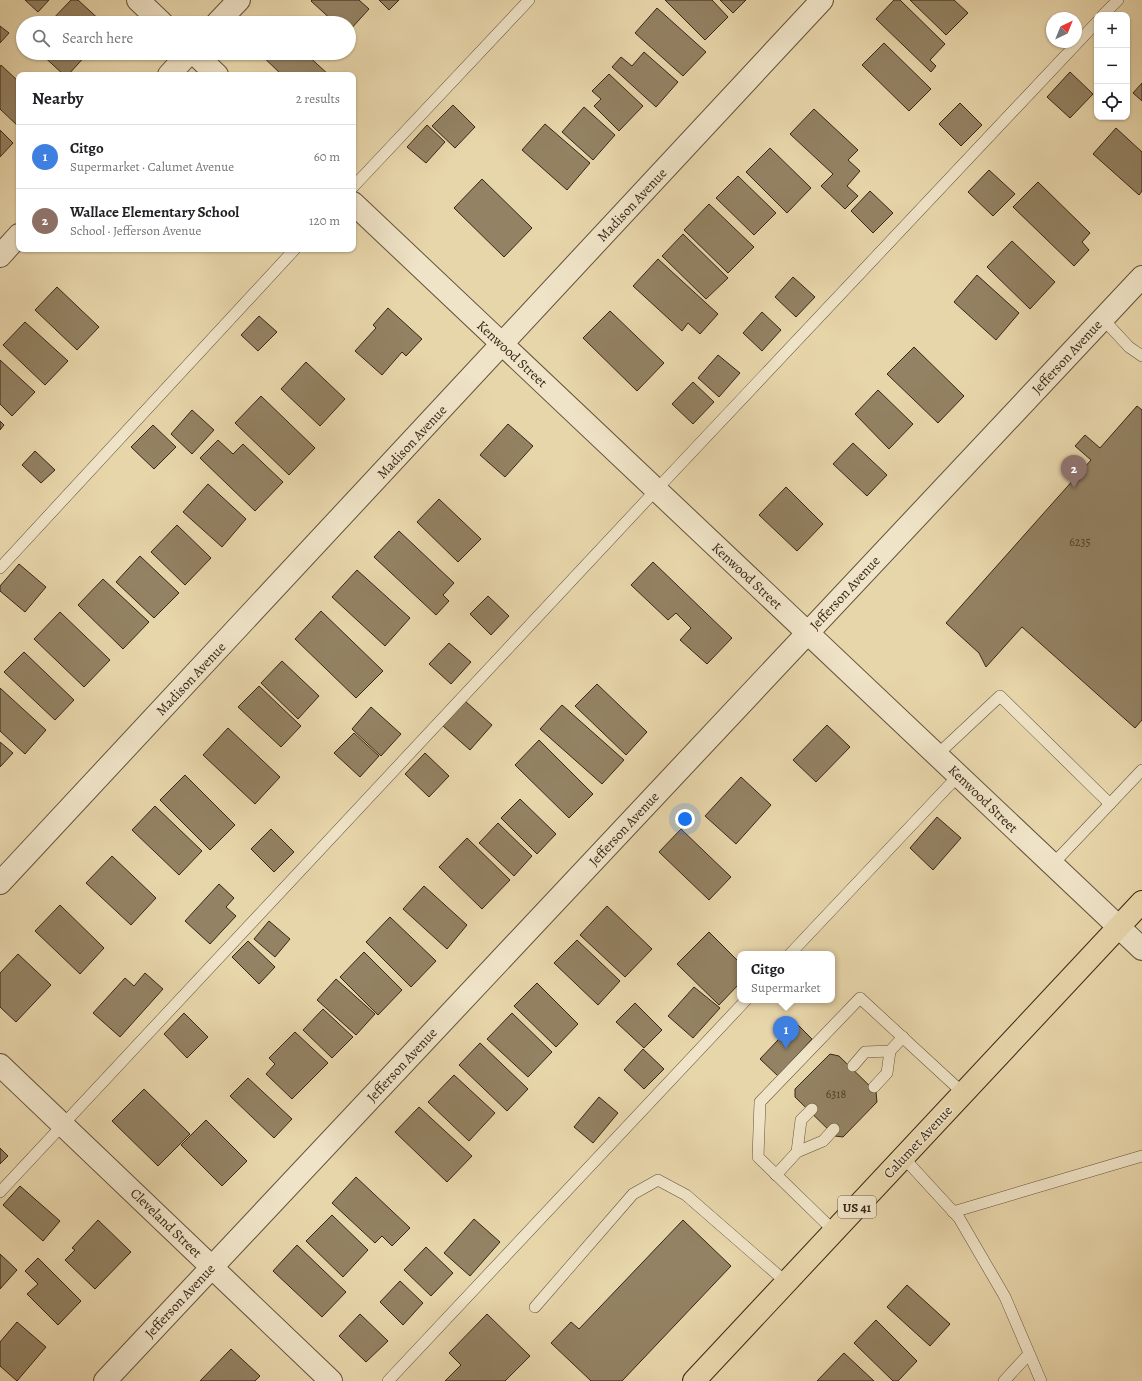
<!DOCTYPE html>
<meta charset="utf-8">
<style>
body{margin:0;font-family:Alegreya,serif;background:#f2f2f2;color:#202124}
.controls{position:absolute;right:12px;top:12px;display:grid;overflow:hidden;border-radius:8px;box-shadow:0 1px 3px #0004}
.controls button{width:36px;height:36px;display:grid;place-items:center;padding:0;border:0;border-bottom:1px solid #e0e0e0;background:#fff;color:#202124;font:20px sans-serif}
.compass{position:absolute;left:1046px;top:12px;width:36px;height:36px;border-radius:50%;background:#fff;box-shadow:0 1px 3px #0004;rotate:43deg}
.you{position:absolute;left:685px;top:819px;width:14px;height:14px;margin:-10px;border:3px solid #fff;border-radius:50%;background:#1a73e8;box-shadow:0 0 0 6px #1a73e833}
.badge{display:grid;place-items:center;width:26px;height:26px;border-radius:50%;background:#8f2418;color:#fff;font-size:13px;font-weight:700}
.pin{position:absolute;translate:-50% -33px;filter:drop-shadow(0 1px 2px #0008)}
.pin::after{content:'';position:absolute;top:21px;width:14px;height:12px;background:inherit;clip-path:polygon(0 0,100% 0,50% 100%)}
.popup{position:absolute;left:737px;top:951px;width:98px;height:52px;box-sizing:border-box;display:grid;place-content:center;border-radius:8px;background:#fff;filter:drop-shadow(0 1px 3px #0005);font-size:13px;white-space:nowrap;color:#757577}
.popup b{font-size:15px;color:#202124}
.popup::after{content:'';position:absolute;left:50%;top:100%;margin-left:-8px;border:8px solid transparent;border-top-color:#fff}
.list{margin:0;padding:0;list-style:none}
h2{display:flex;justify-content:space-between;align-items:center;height:52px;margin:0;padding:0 16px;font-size:17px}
h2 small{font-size:13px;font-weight:400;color:#757577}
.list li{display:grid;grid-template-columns:26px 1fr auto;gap:12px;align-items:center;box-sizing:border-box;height:64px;padding:0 16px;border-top:1px solid #e0e0e0}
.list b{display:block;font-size:15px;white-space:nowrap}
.list p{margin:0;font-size:13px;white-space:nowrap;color:#757577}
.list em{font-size:13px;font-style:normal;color:#757577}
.icon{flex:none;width:22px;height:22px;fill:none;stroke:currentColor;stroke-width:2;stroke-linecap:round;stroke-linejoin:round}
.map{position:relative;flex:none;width:1142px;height:1381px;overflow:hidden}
.search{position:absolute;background:#fff;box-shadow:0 1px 3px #0004;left:16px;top:16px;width:340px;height:44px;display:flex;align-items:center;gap:10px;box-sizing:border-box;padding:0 14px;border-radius:22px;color:#757577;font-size:15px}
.panel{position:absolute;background:#fff;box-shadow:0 1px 3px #0004;left:16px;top:72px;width:340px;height:180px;border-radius:8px}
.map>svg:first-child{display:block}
.building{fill:#938263;stroke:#372616}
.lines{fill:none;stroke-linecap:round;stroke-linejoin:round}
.service-casing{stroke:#63523b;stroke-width:12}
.minor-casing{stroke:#63523b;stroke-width:24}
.primary-casing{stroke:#372616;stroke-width:24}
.service{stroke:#f0e4c8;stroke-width:11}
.minor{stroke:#f0e4c8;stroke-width:22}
.primary{stroke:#e8d6ab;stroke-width:22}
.labels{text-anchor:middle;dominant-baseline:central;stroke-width:3;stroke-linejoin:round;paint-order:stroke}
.number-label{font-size:12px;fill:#4e3d29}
.shield{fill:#f0e4c8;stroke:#6e5f4b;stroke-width:1}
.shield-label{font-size:13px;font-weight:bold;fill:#372616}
.street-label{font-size:14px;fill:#372616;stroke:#f0e4c8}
</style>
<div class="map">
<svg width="1142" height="1381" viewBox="0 0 1142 1381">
<rect width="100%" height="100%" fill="#e8d6ab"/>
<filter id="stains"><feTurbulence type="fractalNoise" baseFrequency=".005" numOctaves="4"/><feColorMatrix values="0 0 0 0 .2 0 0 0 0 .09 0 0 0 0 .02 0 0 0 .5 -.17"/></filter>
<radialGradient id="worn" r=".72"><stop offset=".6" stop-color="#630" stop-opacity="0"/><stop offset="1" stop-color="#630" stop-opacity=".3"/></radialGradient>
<g class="building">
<polygon points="25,0 49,0 38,12"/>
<polygon points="71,0 78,0 103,23 49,23"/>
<polygon points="312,0 359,0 369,9 349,31 349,23 335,23 311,1"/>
<polygon points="379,0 399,0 389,10"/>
<polygon points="665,0 712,0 728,17 705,40"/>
<polygon points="720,0 746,0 733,13"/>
<polygon points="894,0 900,0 945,44 930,60 936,66 931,72 876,19"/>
<polygon points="910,0 954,0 968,13 946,35"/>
<polygon points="657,8 706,52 683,76 635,33"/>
<polygon points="0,26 9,33 0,43"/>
<polygon points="884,43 931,89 909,111 862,65"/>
<polygon points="644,52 678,82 656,107 612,67 621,57 632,66"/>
<polygon points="40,53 88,53 68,75 64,75"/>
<polygon points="259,53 305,53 329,75 282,75"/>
<polygon points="1,65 19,82 19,127 0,109 0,67"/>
<polygon points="1070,72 1093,94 1070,118 1047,97"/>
<polygon points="609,74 643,106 619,131 594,106 601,99 592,91"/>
<polygon points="1142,83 1142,101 1133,93"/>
<polygon points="960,103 982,125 961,146 939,124"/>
<polygon points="453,105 475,127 455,148 432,126"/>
<polygon points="584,107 615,135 593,160 562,132"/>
<polygon points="814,109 858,150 848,160 860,171 847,186 858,196 845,209 821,186 833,174 790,134"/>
<polygon points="545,124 590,163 567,190 522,150"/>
<polygon points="427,125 445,142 426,163 407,147"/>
<polygon points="1116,128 1142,152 1142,191 1139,195 1093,154"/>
<polygon points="0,130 13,143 0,157"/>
<polygon points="770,148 811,188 787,213 746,172"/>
<polygon points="989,170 1015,194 993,216 968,192"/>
<polygon points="738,176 776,213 754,235 716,198"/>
<polygon points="482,179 532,228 504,257 454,208"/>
<polygon points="1038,182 1090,233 1082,242 1089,250 1074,266 1013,207"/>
<polygon points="870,191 893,213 873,233 851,211"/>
<polygon points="709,204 754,247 728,273 684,230"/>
<polygon points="683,234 728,278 706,299 662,256"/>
<polygon points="1012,241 1055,282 1030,309 987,267"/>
<polygon points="658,259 718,314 700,334 688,323 682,331 633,286"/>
<polygon points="977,275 1019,313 996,340 954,302"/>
<polygon points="793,277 815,297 796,317 775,297"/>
<polygon points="57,287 99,327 77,350 35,310"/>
<polygon points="388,308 422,339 406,356 402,352 382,375 355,351 376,328 373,325"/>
<polygon points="610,311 664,363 637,391 583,338"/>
<polygon points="762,312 781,330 762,351 743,333"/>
<polygon points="259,316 277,332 258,351 241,335"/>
<polygon points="25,322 68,361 45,385 3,345"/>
<polygon points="914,347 964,396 938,423 887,374"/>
<polygon points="718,355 740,373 719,397 698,378"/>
<polygon points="0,360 35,392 12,416 0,404"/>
<polygon points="306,362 345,399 320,426 281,389"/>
<polygon points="693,382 714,402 693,424 672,404"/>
<polygon points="878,390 913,424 889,449 855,414"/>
<polygon points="261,396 315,448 289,475 235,423"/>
<polygon points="1137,406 1142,410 1142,720 1135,728 1022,627 986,667 979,653 946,623 1091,460 1075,446 1085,435 1100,448"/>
<polygon points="192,410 214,430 192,454 171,434"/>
<polygon points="0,421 4,425 0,430"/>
<polygon points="508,424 533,446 505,477 480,455"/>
<polygon points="153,425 176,447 154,469 131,447"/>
<polygon points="218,440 233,454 243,444 283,482 255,511 200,458"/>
<polygon points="853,443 887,475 867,496 833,464"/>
<polygon points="35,451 55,470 41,483 22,465"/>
<polygon points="208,484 246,519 222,547 183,512"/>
<polygon points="786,487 823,524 797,551 759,515"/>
<polygon points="439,499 481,539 458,562 417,522"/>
<polygon points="177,525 211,558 185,585 151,552"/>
<polygon points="399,531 454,583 443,595 449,601 436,615 374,557"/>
<polygon points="140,556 179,593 154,618 116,582"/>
<polygon points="653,562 732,638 707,664 680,640 691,628 676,613 668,620 631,585"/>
<polygon points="19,564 46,587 25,612 0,591 0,586"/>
<polygon points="357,570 410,618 385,646 332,597"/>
<polygon points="103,579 149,622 123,649 78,605"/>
<polygon points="488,596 509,616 491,635 470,614"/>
<polygon points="321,611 383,671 356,698 295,639"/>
<polygon points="60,612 110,660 84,687 34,639"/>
<polygon points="449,643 471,662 451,684 429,664"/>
<polygon points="24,652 74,700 55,720 4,672"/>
<polygon points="282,661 319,696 298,719 261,683"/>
<polygon points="597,684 647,732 626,755 575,706"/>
<polygon points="259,686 301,726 281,747 238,707"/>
<polygon points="0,688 46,730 25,754 0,731"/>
<polygon points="465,701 492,725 470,750 443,726"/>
<polygon points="562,705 624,760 602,784 540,729"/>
<polygon points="371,707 401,734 381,756 352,729"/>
<polygon points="827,725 850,747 816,782 793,760"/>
<polygon points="228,728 280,777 255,804 203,755"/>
<polygon points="354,733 379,756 360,777 334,753"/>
<polygon points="539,740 593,794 569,818 515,765"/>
<polygon points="0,742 13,753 0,767"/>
<polygon points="425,753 449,776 429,797 405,774"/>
<polygon points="185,775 235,825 210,850 160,800"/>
<polygon points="741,777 771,805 736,844 705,816"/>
<polygon points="520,799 556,834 537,854 501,818"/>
<polygon points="155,806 202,851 179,875 132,830"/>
<polygon points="937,817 961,838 933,870 910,848"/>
<polygon points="498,823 532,856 514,876 479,843"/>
<polygon points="271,829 294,852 274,872 251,849"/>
<polygon points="681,829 731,877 709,900 659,852"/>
<polygon points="467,838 510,880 482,909 439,867"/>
<polygon points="112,856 156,898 131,925 86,883"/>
<polygon points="219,884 234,898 226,907 236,916 210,944 185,921"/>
<polygon points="424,886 467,925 447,949 403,909"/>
<polygon points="60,905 104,948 80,974 35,931"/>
<polygon points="607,906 652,949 625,977 580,935"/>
<polygon points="390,917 436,961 411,987 366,942"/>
<polygon points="269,921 290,939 275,957 254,939"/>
<polygon points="709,932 740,963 740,983 719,1005 677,964"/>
<polygon points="577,940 620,981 598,1005 554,963"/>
<polygon points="248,941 275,967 259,984 232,957"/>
<polygon points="364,952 402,990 378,1015 340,977"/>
<polygon points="18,954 51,985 16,1022 0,1007 0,973"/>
<polygon points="145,973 163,989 120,1037 93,1013 125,978 134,986"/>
<polygon points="336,979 375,1014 356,1035 317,1000"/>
<polygon points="537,983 578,1024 556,1047 514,1006"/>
<polygon points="694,987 720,1008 693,1038 668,1016"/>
<polygon points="635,1003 662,1030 644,1048 616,1022"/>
<polygon points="323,1009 353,1037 332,1058 303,1030"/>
<polygon points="184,1013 208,1037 187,1058 164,1034"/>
<polygon points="512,1013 552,1052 528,1077 487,1039"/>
<polygon points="795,1022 812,1039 778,1076 760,1059"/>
<polygon points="295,1032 328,1063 292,1099 266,1074 275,1064 269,1058"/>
<polygon points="480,1043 528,1089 507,1111 459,1065"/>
<polygon points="643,1049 664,1069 644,1089 624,1070"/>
<polygon points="830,1054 839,1056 876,1092 877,1102 843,1137 835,1136 795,1097 795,1089"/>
<polygon points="454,1075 495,1113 469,1141 428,1102"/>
<polygon points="248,1078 292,1119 274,1138 230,1096"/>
<polygon points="144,1089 190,1134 158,1166 112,1121"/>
<polygon points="599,1097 618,1113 593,1143 574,1127"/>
<polygon points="419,1107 472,1156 447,1182 395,1132"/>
<polygon points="206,1120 247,1161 222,1186 181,1145"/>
<polygon points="0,1148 8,1156 0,1164"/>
<polygon points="356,1177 410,1228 392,1246 382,1236 375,1243 332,1203"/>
<polygon points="20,1186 60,1221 43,1241 3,1205"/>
<polygon points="332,1215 368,1250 343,1277 306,1241"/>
<polygon points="474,1219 500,1242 470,1276 444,1253"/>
<polygon points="98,1220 131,1252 95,1289 65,1260 75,1250 72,1248"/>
<polygon points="683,1220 731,1266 622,1381 591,1381 551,1343 571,1322 579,1329"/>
<polygon points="297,1245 346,1292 322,1317 273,1271"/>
<polygon points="426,1247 453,1273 431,1296 404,1270"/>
<polygon points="0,1254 17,1270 0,1289"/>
<polygon points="38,1258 81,1301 58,1325 27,1294 38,1284 25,1271"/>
<polygon points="400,1281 423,1303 403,1325 380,1302"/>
<polygon points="907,1285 950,1324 930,1346 887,1307"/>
<polygon points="360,1314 388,1341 366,1362 339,1336"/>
<polygon points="487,1314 530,1356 505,1381 445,1381 461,1365 449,1353"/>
<polygon points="876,1320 917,1361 898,1381 893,1381 854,1343"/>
<polygon points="17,1322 46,1347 17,1381 0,1366 0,1342"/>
<polygon points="231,1349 260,1376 255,1381 200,1381"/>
<polygon points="844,1353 874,1381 817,1381"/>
</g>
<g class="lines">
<g class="service-casing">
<g id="service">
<polyline points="1103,15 1118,0"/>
<polyline points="353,187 529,0"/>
<polyline points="1103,319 1129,347 1142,356"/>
<polyline points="0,568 295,249"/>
<polyline points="937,755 1000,696 1110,804"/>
<polyline points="1052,865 1142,770"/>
<polyline points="790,954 958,776"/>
<polyline points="853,1066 865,1052 890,1051 903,1037"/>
<polyline points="874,1087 887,1073 890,1051"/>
<polyline points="797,1152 823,1141 834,1129"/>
<polyline points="903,1157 959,1218 1005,1297 1041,1381"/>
<polyline points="776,1175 797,1152 801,1120 812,1109"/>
<polyline points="0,1192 656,490 1097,22"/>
<polyline points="953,1212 1142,1156"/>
<polyline points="834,1231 758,1157 760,1102 860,998 963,1093"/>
<polyline points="535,1307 633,1194 658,1180 686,1195 786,1282"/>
<polyline points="388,1381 746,1000"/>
<polyline points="1004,1381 1029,1354"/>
</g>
</g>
<g class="minor-casing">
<g id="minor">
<polyline points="138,0 162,23"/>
<polyline points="217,23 239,0"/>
<polyline points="194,53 217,75"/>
<polyline points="169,75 189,53"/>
<polyline points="353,203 1142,949"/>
<polyline points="0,256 19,235"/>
<polyline points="0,883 822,0"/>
<polyline points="0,1065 331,1381"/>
<polyline points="105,1381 1142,277"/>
</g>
</g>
<g class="primary-casing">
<polyline id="primary" points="694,1381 1142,902"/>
</g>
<use href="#service" class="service"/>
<use href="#minor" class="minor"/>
<use href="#primary" class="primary"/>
</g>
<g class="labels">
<g class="number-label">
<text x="1080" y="542">6235</text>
<text x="836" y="1094">6318</text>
</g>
<rect class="shield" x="838" y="1196" width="38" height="22" rx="3"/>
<g class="shield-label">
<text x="857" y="1207">US 41</text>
</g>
<g class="street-label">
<text transform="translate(632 205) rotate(-47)">Madison Avenue</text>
<text transform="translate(512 354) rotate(43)">Kenwood Street</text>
<text transform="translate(1067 357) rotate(-47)">Jefferson Avenue</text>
<text transform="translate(412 442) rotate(-47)">Madison Avenue</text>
<text transform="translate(747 576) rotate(43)">Kenwood Street</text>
<text transform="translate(845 593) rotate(-47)">Jefferson Avenue</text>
<text transform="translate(191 679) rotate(-47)">Madison Avenue</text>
<text transform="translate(983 799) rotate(44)">Kenwood Street</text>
<text transform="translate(624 829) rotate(-47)">Jefferson Avenue</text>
<text transform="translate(402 1065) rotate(-47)">Jefferson Avenue</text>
<text transform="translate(918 1142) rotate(-47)">Calumet Avenue</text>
<text transform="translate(166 1223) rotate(44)">Cleveland Street</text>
<text transform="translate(180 1301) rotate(-47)">Jefferson Avenue</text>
</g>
</g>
<rect width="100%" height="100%" filter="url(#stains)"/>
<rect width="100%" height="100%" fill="url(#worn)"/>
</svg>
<div class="controls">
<button>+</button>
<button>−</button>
<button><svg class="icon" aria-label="locate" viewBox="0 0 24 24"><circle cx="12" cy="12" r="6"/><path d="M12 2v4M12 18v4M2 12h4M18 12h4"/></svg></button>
</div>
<svg class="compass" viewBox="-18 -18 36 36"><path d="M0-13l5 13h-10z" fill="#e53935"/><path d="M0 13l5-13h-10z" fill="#757577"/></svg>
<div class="you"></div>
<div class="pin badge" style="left:786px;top:1049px;background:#3f7fe0">1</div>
<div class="popup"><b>Citgo</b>Supermarket</div>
<div class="pin badge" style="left:1074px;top:488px;background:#8d6e63">2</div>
<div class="search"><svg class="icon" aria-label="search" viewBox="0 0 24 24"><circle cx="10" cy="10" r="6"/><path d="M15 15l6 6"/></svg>Search here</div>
<section class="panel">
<h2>Nearby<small>2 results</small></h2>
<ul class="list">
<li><span class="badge" style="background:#3f7fe0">1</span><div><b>Citgo</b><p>Supermarket · Calumet Avenue</p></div><em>60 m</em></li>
<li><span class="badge" style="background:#8d6e63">2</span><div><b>Wallace Elementary School</b><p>School · Jefferson Avenue</p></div><em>120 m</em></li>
</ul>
</section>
</div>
